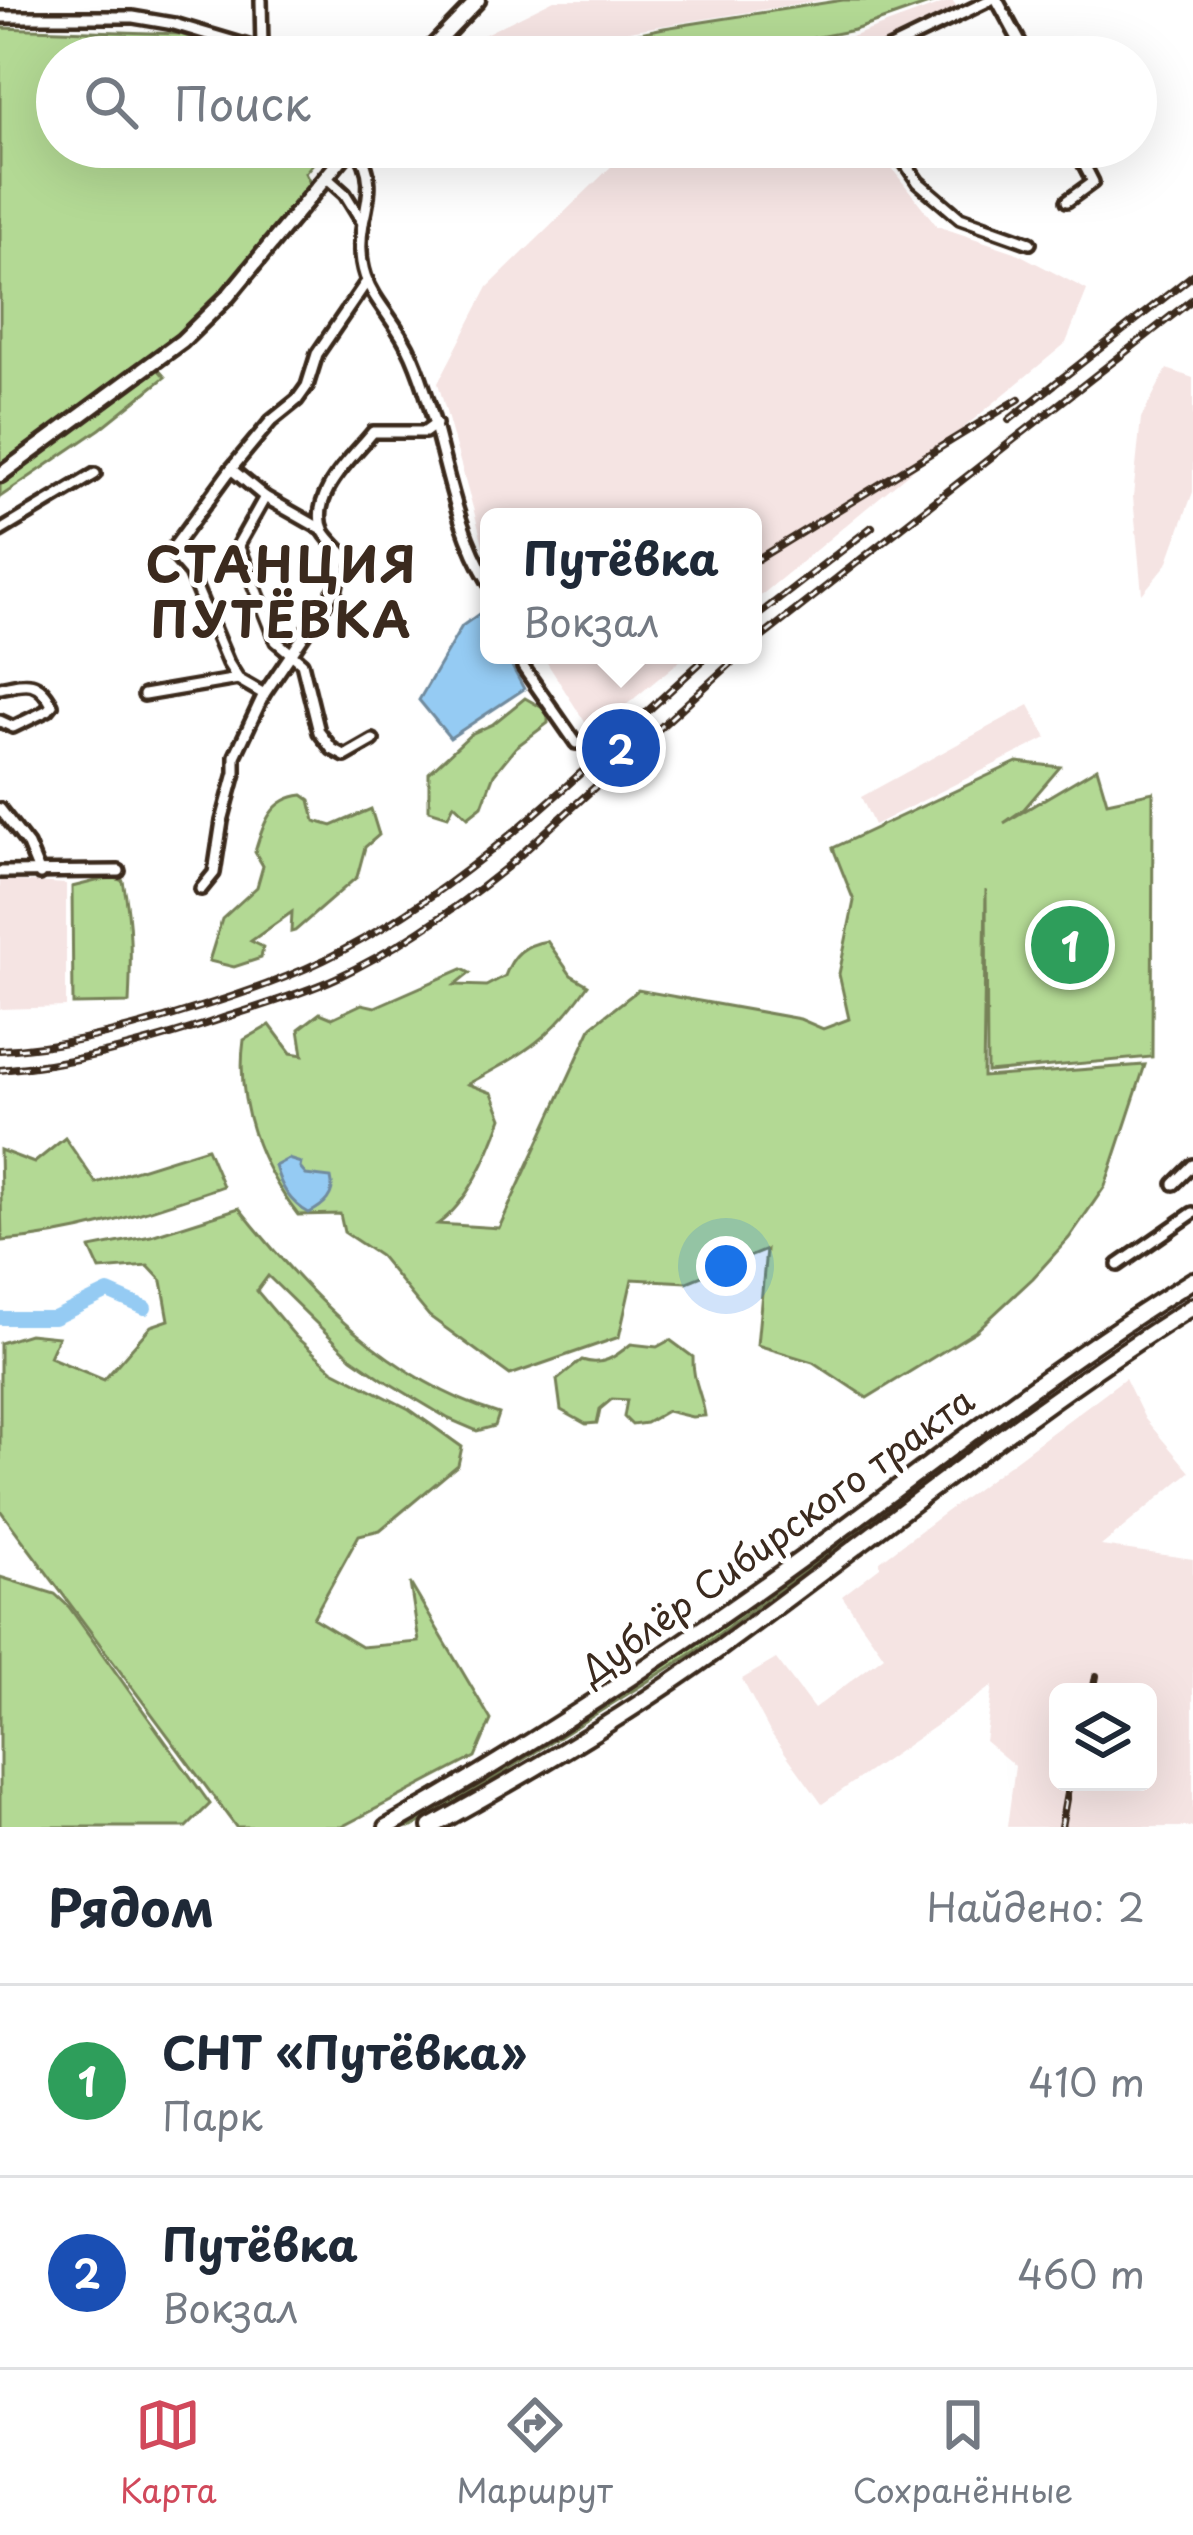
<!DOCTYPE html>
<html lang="ru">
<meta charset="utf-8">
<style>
body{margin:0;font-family:"Playpen Sans",sans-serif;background:#f6f6f7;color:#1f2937}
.controls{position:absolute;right:36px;bottom:36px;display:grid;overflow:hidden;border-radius:18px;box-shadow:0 12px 48px #0002}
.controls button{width:108px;height:108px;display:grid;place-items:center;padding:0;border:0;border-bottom:3px solid #e0e1e3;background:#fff;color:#1f2937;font:60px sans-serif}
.you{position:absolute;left:726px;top:1266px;width:42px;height:42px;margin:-30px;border:9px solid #fff;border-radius:50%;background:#1a73e8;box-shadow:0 0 0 18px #1a73e833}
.badge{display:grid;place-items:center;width:78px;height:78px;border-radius:50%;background:#d1495b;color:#fff;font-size:39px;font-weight:700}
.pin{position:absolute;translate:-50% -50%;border:6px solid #fff;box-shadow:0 3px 12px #0006}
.popup{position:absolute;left:480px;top:508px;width:282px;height:156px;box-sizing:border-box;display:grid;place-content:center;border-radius:18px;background:#fff;filter:drop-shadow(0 3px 9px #0005);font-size:39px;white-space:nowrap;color:#747a83}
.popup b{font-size:45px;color:#1f2937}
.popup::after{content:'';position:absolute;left:50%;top:100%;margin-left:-24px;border:24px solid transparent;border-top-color:#fff}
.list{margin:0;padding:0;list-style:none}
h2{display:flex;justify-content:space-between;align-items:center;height:156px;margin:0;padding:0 48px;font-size:51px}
h2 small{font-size:39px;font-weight:400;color:#747a83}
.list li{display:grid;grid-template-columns:78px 1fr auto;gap:36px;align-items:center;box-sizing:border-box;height:192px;padding:0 48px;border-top:3px solid #e0e1e3}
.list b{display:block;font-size:45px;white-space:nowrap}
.list p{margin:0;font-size:39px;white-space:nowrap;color:#747a83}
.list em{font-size:39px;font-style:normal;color:#747a83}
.icon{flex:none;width:66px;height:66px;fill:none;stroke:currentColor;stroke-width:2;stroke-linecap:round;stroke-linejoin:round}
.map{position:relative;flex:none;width:1193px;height:1827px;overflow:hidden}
.search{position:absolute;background:#fff;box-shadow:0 12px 48px #0002;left:36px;right:36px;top:36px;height:132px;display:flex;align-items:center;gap:30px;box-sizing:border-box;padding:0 42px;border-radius:66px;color:#747a83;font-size:45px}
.sheet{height:540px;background:#fff}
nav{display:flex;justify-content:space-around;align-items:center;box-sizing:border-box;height:168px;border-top:3px solid #e0e1e3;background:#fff;font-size:33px;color:#747a83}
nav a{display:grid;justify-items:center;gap:6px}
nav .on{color:#d1495b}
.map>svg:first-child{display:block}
.built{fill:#f5e4e3;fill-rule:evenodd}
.green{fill:#b3d994;stroke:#778259;stroke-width:3}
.water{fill:#95cbf3;stroke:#718b9e;stroke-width:3}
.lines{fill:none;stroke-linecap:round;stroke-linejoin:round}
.river{stroke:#95cbf3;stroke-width:14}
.minor-casing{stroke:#3b2a1e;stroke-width:18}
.secondary-casing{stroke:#3b2a1e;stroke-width:21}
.primary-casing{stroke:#3b2a1e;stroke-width:22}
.minor{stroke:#fff;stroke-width:9}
.secondary{stroke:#fff;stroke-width:12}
.primary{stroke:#fff;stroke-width:14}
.rail-casing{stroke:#3b2a1e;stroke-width:8}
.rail{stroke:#fff;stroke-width:3;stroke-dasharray:9;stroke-linecap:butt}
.labels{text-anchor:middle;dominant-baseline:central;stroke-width:10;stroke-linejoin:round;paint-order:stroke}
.street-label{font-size:36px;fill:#3b2a1e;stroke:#fff}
.district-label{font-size:48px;font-weight:bold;letter-spacing:3px;fill:#3b2a1e;stroke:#fff}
</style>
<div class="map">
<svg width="1193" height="1827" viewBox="0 0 1193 1827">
<rect width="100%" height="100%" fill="#fff"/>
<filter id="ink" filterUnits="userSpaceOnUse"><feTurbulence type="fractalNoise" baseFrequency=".00833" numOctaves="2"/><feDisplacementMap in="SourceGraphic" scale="24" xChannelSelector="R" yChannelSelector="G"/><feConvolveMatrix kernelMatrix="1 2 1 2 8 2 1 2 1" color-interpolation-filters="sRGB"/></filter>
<g filter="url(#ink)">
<g class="built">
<polygon points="554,0 824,0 534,46 516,57 484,57 475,39"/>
<polygon points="952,0 958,8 854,57 712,57 837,42"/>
<polygon points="643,147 875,147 937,226 1015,252 1087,290 1066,343 753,602 753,517 489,517 489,565 438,383 488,287 626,152"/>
<polygon points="1167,369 1193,378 1193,492 1167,564 1142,594 1133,497 1141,418"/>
<polygon points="542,655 687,655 592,733"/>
<polygon points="1029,705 1047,738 874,825 861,797"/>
<polygon points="0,880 66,884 66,1007 0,1009"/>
<path d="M1125,1378L1145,1419L1190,1472L1101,1546L1193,1559V1827H1007L1015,1766L985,1741L993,1686L822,1804L770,1732L742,1679L776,1659L814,1709L884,1656L842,1596L880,1567V1561ZM1058,1692H1148V1782H1058Z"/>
</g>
<g class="green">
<polygon points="843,0 940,0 854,30 799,41 722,45 649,57 523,57 664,28"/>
<path d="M0,28L180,34L253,57H57V147H341L328,164L315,161L305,173L311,185C281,221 254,260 221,293C157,358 78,417 0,465Z"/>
<polygon points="157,368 165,377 100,429 0,497 0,484"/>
<polygon points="525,698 548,711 548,723 516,747 494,774 482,806 468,817 454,804 448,816 429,810 429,773 471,734 493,724"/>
<path d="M1017,762L1060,767L1024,809L1004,823L1097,768L1107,802L1153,792L1152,1057L987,1072L986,889L983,1077L1145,1065L1105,1186L1069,1238L1033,1278L976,1331L867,1398L813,1362L757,1345L766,1250L687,1282L632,1279L619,1337L510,1375L429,1316L380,1256L344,1232L340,1214L298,1215C260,1166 235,1102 244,1040L270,1025L291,1053L303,1055L299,1029L320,1013L332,1018L362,1004L375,1007L462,969L470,973L455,985L486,986L505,976C513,954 524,945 547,941L571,975L588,985C551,1039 524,1053 468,1084L492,1093L502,1118C489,1154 469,1202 438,1224L499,1228L592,1026L638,990L800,1019L823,1029L849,1019L839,974L854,901L833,848Z"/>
<path d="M303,795L310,800L315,821L332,826L371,809L379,835L365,847L357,877L295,931L291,932L292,912L251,941L263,947L261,958L234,967L209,961L222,919L257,887L263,866L255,852C263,824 271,798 303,795Z"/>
<path d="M112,877L123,881C132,922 131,962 129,1003L73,1004L72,887Z"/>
<path d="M65,1138L96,1183L207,1148L223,1186C149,1211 80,1236 2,1241L0,1150L34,1163Z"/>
<path d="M239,1208C309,1296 388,1379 499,1414L495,1426L477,1431L449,1419L384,1380L352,1358L268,1276L257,1291L295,1336L333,1370L409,1409L462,1447L458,1465L380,1530L359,1535L313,1618L361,1647L419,1642L410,1583L491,1720L475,1757L341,1827H236L0,1510V1343L29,1334L58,1337L49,1357L104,1380L151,1326L169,1320L162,1281L148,1266L100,1270L90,1248L151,1236Z"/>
<path d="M670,1340L693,1357C692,1380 702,1394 705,1416L692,1417L667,1411L646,1423L632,1425L624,1417L627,1400L612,1399L600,1409L597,1423L586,1424L561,1410L557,1380L582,1360C602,1367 615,1357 631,1344L657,1347Z"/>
<polygon points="1030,1395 1034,1401 696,1651 451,1805 412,1827 396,1827 537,1745 689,1646"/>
<polygon points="0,1577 55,1594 69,1607 210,1804 187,1827 0,1827"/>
</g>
<g class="water">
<polygon points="479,614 489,617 489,655 506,655 524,689 450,738 419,700 462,626"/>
<path d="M288,1159L301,1163L300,1168L306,1175L331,1178C336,1196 323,1206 309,1213C290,1203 281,1187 275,1166Z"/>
</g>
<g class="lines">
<polyline class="river" points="0,1318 54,1318 108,1292 145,1308"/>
<g class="minor-casing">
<g id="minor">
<polyline points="261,0 262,48"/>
<polyline points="997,0 1028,57"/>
<polyline points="0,17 133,17 174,24 285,57"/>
<polyline points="872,57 990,0"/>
<path d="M355,147C374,171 370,194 363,223"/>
<polyline points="894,147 918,182 960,218 1030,243"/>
<polyline points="907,162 927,147"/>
<path d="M327,178L345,194L363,223C351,291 389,303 412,356C444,430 447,514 489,583"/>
<polyline points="1067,201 1093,182 1075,147"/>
<polyline points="231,469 265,497 323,530"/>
<polyline points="265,497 238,545 276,641 302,663 319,732 332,749 345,756 373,740"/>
<polyline points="0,531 95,474"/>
<polyline points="523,655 523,667 576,743"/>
<path d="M0,688C26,682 38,678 52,705L48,710L13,727L0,721"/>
<polyline points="264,694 238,679 228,663 190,573 171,551 231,469 271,421 297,400 307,386 317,354 365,284"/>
<polyline points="144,695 238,679"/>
<polyline points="0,809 28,845 40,874"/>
<polyline points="0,872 119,871"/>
<path d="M201,889L214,873L222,821L235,773V756L264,694L336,588L343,554C338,548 328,539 324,532C307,496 354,456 373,432H425L436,424"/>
<polyline points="1174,1184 1193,1165"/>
<polyline points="1118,1265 1193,1213"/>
</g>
</g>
<g class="secondary-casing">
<g id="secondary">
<polyline points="423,57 478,0"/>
<polyline points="0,475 182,341 228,296 351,147"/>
</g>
</g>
<g class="primary-casing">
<g id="primary">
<path d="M387,1827C538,1742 682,1646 822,1544C944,1454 1063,1360 1193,1280"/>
<path d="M431,1827C529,1773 628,1715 719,1649C877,1534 1027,1410 1193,1306"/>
</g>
</g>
<use href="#minor" class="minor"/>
<use href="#secondary" class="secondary"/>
<use href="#primary" class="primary"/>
<g class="rail-casing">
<g id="rail">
<polyline points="1009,420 1193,275"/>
<polyline points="753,562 1019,399"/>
<polyline points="753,619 872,527"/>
<polyline points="753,644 1193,299"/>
<path d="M0,1050C63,1047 128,1030 187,1011C234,997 281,981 324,960C473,887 587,764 709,655"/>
<path d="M0,1070C71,1064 138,1046 206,1024C249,1009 295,997 336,978C398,949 454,910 506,868L740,655"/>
<polyline points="1093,1692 1096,1676"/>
<polyline points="1061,1827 1069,1782"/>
</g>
</g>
<use href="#rail" class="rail"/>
</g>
</g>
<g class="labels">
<g class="street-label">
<text transform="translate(776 1534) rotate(-36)">Дублёр Сибирского тракта</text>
</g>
<g class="district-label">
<text x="282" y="563">СТАНЦИЯ<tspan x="282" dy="55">ПУТЁВКА</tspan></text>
</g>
</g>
</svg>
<div class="controls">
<button><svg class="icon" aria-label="layers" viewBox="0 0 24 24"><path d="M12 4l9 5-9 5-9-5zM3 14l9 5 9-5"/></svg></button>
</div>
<div class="you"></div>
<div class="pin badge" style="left:1070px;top:945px;background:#2e9e5b">1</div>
<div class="pin badge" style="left:621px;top:748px;background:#1a4fb4">2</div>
<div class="popup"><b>Путёвка</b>Вокзал</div>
<div class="search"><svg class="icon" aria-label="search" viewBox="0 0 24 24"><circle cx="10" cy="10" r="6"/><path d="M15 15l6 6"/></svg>Поиск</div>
</div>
<section class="sheet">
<h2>Рядом<small>Найдено: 2</small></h2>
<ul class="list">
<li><span class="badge" style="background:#2e9e5b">1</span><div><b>СНТ «Путёвка»</b><p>Парк</p></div><em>410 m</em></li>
<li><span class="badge" style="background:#1a4fb4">2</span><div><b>Путёвка</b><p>Вокзал</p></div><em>460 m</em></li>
</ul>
</section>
<nav>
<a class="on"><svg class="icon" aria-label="map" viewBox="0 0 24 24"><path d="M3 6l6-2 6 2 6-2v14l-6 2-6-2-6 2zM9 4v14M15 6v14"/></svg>Карта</a>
<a><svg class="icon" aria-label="directions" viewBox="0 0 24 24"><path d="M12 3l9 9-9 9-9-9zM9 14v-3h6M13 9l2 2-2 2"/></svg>Маршрут</a>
<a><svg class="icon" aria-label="saved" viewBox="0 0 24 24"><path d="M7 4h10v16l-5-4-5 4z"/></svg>Сохранённые</a>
</nav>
